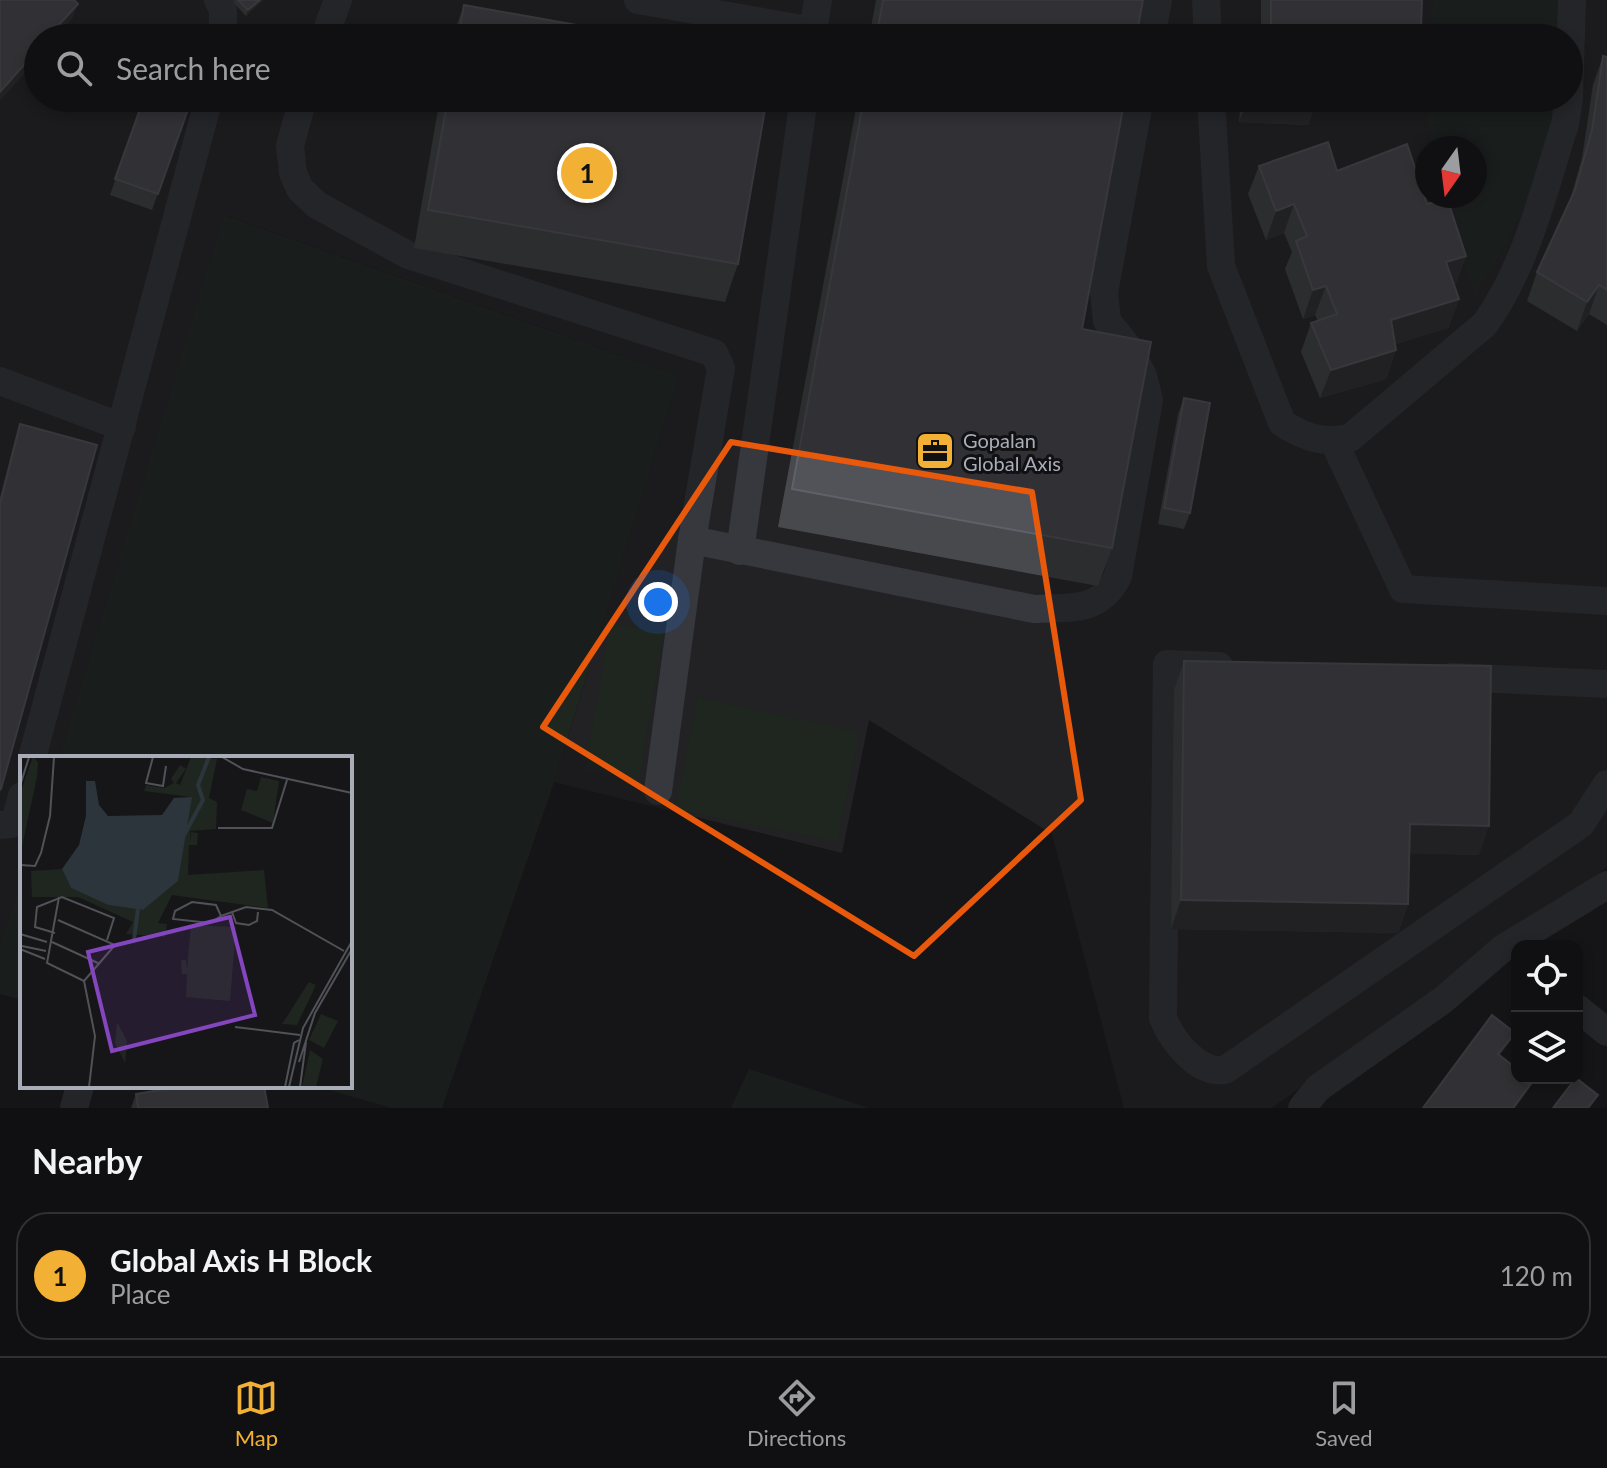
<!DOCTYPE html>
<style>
body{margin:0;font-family:Lato,sans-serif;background:#19191b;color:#f1f3f6}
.controls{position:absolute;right:24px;bottom:24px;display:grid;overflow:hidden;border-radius:16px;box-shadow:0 4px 12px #0003}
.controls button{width:72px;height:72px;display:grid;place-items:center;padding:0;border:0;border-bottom:2px solid #303032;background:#101012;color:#f1f3f6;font:40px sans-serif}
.compass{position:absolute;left:1415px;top:136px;width:72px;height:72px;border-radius:50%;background:#101012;box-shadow:0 4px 12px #0003;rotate:194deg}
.you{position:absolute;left:658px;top:602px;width:28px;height:28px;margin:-20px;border:6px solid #fff;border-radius:50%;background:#1a73e8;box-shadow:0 0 0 12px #1a73e833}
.badge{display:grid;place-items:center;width:52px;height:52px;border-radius:50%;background:#f2b134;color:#111;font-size:26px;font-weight:700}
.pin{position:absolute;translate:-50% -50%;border:4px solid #fff;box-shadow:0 2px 8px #0006}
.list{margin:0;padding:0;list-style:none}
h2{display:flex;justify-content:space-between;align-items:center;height:104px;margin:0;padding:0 32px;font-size:34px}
h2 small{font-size:26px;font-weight:400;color:#9c9d9f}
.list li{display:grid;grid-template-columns:52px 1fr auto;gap:24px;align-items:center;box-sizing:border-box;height:128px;margin:0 16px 16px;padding:0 16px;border:2px solid #303032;border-radius:32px}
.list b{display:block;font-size:30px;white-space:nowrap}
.list p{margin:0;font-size:26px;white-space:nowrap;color:#9c9d9f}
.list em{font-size:26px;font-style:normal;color:#9c9d9f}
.icon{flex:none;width:44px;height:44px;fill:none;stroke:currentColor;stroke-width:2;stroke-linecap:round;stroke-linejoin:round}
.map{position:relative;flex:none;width:1607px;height:1108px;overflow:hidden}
.search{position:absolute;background:#101012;box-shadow:0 4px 12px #0003;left:24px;right:24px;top:24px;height:88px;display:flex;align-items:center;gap:20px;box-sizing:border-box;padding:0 28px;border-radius:44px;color:#9c9d9f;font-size:30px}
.sheet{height:248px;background:#101012}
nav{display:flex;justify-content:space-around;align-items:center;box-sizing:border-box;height:112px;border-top:2px solid #303032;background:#101012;font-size:22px;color:#9c9d9f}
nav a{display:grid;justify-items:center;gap:4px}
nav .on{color:#f2b134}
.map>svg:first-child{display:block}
.built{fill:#222225;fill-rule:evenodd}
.green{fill:#1e261f}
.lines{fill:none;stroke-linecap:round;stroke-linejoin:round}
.minor{stroke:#37383d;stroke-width:28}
.wall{fill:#47494d}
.shaded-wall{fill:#2f3033}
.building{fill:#525359;stroke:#5f6168;stroke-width:2}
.marked{fill:none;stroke:#e8590c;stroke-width:6;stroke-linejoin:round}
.labels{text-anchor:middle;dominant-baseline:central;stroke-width:6;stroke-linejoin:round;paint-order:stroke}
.poi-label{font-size:20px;fill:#a8adb8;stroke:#111113;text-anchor:start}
.inset-river{fill:none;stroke:#2c353c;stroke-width:4}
.inset-road{fill:none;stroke:#505258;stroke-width:2}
.view{fill:#8446be;fill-opacity:0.15;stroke:#8446be;stroke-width:4}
.inset-edge{fill:none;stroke:#a8adb8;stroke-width:4}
</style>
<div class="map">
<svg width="1607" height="1108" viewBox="0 0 1607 1108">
<rect width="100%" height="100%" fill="#161618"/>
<path class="built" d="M0,0H1607V867L1272,1108H1124L1052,834L869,720L842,853L554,782L679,376L225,215L59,758H22V880L0,943ZM38,38H1569V98H38ZM1427,148H1475V196H1427Z"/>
<g class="green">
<polygon points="1434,0 1557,0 1558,38 1428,38"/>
<path d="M1425,98H1554C1546,170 1515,234 1475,294L1439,196H1475V148H1430Z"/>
<polygon points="224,215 679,376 554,782 442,1108 391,1108 316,1086 350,1086 350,758 59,758"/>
<polygon points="610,623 664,632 639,779 585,770"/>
<polygon points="698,698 860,732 837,842 675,809"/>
<polygon points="22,880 22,1000 0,994 0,943"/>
<polygon points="749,1069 869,1108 731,1108"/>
</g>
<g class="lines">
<g class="minor">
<polyline points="218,0 223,10 223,38"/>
<polyline points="638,0 813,31"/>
<polyline points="1206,0 1208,38"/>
<polyline points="324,38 338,0"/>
<polyline points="812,38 818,0"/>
<polyline points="1151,38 1158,0"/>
<polyline points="1569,95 1572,0"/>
<path d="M303,98L290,146L293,173L300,189L317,205L408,255L714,353L721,368L692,540L1034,609C1071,607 1100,613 1118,576L1149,400L1143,376L1129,348L1107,321L1104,292L1140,98"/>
<path d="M1211,98L1221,266L1282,423C1304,437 1323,444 1350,438L1485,324C1527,265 1543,192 1565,124L1569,98"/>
<polyline points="0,381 122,427"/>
<polyline points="1334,442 1403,589 1607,601"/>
<polyline points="740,551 804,98"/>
<path d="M1219,666L1167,664L1163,1018C1172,1041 1198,1074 1225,1070L1581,824L1607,784"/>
<polyline points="1452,677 1607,684"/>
<polyline points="32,758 209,98"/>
<polyline points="658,791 692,540"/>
<polyline points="0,825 11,824 16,818 22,796"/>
<polyline points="1577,1008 1607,1032"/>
<polyline points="74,1108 80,1086"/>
<polyline points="1302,1108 1318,1088 1443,1000 1502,949 1607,885"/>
</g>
</g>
<g class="wall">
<polygon points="234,0 263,0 246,16 233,2"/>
<polygon points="876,0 1143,0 1136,38 869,38"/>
<polygon points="1261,0 1422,0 1418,38 1261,38"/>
<polygon points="464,5 650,38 452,38"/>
<polygon points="1603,56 1607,57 1607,325 1589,314 1577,331 1527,301 1537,272 1569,204 1582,158 1593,85"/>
<polygon points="144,98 192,98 152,210 110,195"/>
<polygon points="440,98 767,98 738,264 725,302 414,248"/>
<polygon points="858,98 1125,98 1082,329 1112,548 1098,586 778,527"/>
<polygon points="1241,98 1318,98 1308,125 1239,122"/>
<polygon points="1259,166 1337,171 1427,204 1466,256 1455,285 1454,285 1459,299 1448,328 1395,344 1396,350 1386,379 1320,398 1301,352 1311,323 1318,321 1315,315 1303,319 1285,269 1292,252 1284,233 1266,240 1248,194"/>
<polygon points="1184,398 1190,513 1184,529 1158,524 1178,414"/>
<polygon points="20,424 1,789 0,793 0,497 15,440"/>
<polygon points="1184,661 1479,855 1409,853 1408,904 1398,933 1171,929 1174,690"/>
<polygon points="136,1094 268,1108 131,1108"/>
</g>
<g class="shaded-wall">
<polygon points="260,0 263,0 246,16 248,10"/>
<polygon points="78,4 72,19 56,38 47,38"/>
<polygon points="1402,29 1421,29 1418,38 1399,38"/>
<polygon points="1271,31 1290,33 1288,38 1269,38"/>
<polygon points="38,49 38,58 0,101 0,92"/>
<polygon points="1248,98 1318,98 1308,125 1239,122"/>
<polygon points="1342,98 1393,98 1391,102"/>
<polygon points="1294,204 1284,233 1266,240 1276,211"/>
<polygon points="1466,256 1455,285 1436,291 1446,262"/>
<polygon points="1599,285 1589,314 1577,331 1587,302"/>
<polygon points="1326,286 1315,315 1303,319 1313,290"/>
<polygon points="1459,299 1448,328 1381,348 1391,320"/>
<polygon points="1396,350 1386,379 1320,398 1331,370"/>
<polygon points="1410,824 1489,826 1479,855 1399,853"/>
<polygon points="1181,900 1408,904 1398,933 1171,929"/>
<polygon points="1515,1033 1513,1038 1496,1060 1498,1054"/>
<polygon points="1535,1078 1537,1078 1515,1108 1513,1108"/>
</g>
<g class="building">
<polygon points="0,0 74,0 78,4 47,38 38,38 38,49 0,92"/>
<polygon points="238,0 260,0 248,10"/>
<polygon points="883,0 1143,0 1136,38 876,38"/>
<polygon points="1271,0 1422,0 1421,29 1402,29 1402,38 1290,38 1290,33 1271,31"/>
<polygon points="464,5 650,38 458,38"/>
<polygon points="1603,56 1607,57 1607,290 1599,285 1587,302 1537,272 1575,190 1592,130"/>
<polygon points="144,98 192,98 158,194 115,179"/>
<polygon points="448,98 767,98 738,264 428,210"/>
<polygon points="864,98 1125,98 1082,329 1151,342 1112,548 792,489"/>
<polygon points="1328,142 1337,171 1407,144 1427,204 1447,198 1466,256 1446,262 1459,299 1391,320 1396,350 1331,370 1311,323 1337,314 1326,286 1313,290 1296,241 1307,236 1294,204 1276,211 1259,166"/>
<polygon points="1184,398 1210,403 1190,513 1164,508"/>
<polygon points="20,424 97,445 1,789 0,789 0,504"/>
<polygon points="1184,661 1491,666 1489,826 1410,824 1408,904 1181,900"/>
<polygon points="1492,1015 1515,1033 1498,1054 1512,1065 1517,1058 1517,1078 1535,1078 1513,1108 1423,1108"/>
<polygon points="1576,1078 1598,1095 1588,1108 1553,1108"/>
<polygon points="182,1086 264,1086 268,1108 138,1108 136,1094"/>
</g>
<path d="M0 0H1607V1108H0ZM731,442L1032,492L1081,800L914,956L543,727Z" fill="#161618" fill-opacity=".55" fill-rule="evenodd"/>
<path class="marked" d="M731,442L1032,492L1081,800L914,956L543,727Z"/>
<defs>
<g id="office-square" transform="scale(2)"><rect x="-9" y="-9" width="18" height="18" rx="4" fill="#f2b134" stroke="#111113"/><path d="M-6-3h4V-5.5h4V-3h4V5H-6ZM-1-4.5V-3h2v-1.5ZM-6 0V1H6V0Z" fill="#111"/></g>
</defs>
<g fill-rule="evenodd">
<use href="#office-square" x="935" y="451"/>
</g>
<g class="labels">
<g class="poi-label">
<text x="963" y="440">Gopalan<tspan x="963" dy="23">Global Axis</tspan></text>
</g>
</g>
<g transform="translate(20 756)">
<rect width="332" height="332" fill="#161618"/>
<path d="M13,1L18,6L17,21L0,100V38ZM171,1L197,3L189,42L197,46L196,73L170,75V86L171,76L178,77L177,89H169L168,119L244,114L248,152L152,139L138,167L147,168L145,181L106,178L113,166L58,141H12L11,115L42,113L51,132L88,149L123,154L158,125L171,41L124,35L126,29L144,32L154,27L151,23L160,9L166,13L156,27L160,29ZM241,21L259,25L253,67L221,54L227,33L237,35ZM171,169L216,171L210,245L166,241L167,218H162L161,204H166L167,213ZM289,226L296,229L277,269L262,268ZM301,258L318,265L304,292L289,284ZM97,266L107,285L105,307L95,287ZM290,294L303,303L296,331H282Z" fill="#1e261f"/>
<path d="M66,25H75L79,49L88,60L142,59L154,42L172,41L158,125L123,154L88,149L51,132L42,113L59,89L66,60Z" fill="#2c353c"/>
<path class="inset-river" d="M163,81L183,44L178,29L189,1M114,184L118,153"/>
<path class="inset-road" d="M133,1L126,27L143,30L146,10M202,1L223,13L332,37M0,30L9,1M198,72H252L267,24M0,109L15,110L21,97L30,60L34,1M39,141L27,207L64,225M172,146L196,149L201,160L190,167L153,163L155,155ZM212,156L216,167L229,169L237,165L238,156M201,160L226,151L252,154L324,195M38,164L95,189L64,225M35,177L15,171L17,151L42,141L94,162L87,184M0,178L27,186M32,186L80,208M2,190L26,195M0,193L25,203M64,225L75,280L69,331M215,271L280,279M279,306L295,257L332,193M265,331L274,287L279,284M269,331L283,272L332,185M280,331L286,286"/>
<path class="view" d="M210,161L235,259L92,295L68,196Z"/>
<rect width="332" height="332" class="inset-edge"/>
</g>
</svg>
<div class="controls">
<button><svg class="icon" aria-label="locate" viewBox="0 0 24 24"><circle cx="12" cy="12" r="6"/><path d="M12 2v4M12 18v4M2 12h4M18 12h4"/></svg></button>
<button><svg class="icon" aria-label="layers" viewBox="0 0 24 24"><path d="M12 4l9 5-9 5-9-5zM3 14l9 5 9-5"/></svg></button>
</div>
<svg class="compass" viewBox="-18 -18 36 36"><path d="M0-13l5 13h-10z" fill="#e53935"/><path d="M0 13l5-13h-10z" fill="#9c9d9f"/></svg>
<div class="you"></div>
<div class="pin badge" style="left:587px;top:173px">1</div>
<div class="search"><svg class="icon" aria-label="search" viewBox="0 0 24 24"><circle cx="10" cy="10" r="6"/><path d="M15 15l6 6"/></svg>Search here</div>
</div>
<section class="sheet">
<h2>Nearby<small></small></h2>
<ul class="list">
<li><span class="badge">1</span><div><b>Global Axis H Block</b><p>Place</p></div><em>120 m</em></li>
</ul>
</section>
<nav>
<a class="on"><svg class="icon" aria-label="map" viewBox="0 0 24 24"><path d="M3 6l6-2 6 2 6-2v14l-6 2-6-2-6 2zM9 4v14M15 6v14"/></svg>Map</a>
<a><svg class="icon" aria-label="directions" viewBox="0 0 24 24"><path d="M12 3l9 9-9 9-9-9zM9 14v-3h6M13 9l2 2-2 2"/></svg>Directions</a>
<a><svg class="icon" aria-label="saved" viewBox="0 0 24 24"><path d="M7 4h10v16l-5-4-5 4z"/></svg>Saved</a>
</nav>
